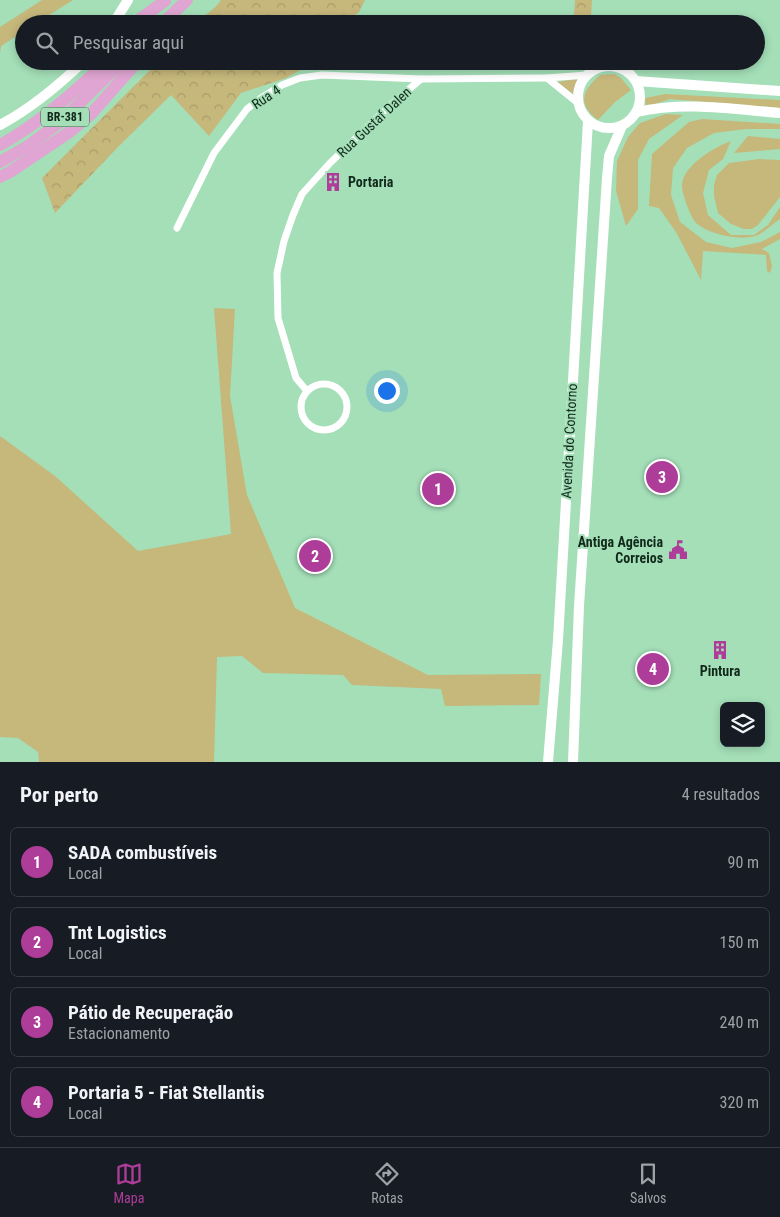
<!DOCTYPE html>
<html lang="pt">
<meta charset="utf-8">
<style>
body{margin:0;font-family:"Roboto Condensed",sans-serif;background:#20242c;color:#f1f3f6}
.controls{position:absolute;right:15px;bottom:15px;display:grid;overflow:hidden;border-radius:8px;box-shadow:0 2px 8px #0003}
.controls button{width:45px;height:45px;display:grid;place-items:center;padding:0;border:0;border-bottom:1px solid #363941;background:#171b24;color:#f1f3f6;font:25px sans-serif}
.you{position:absolute;left:386px;top:390px;width:18px;height:18px;margin:-12px;border:4px solid #fff;border-radius:50%;background:#1a73e8;box-shadow:0 0 0 8px #1a73e833}
.badge{display:grid;place-items:center;width:32px;height:32px;border-radius:50%;background:#ad3d99;color:#fff;font-size:16px;font-weight:700}
.pin{position:absolute;translate:-50% -50%;border:2px solid #fff;box-shadow:0 1px 5px #0006}
.list{margin:0;padding:0;list-style:none}
h2{display:flex;justify-content:space-between;align-items:center;height:65px;margin:0;padding:0 20px;font-size:21px}
h2 small{font-size:16px;font-weight:400;color:#9ea1a6}
.list li{display:grid;grid-template-columns:32px 1fr auto;gap:15px;align-items:center;box-sizing:border-box;height:70px;margin:0 10px 10px;padding:0 10px;border:1px solid #363941;border-radius:8px}
.list b{display:block;font-size:19px;white-space:nowrap}
.list p{margin:0;font-size:16px;white-space:nowrap;color:#9ea1a6}
.list em{font-size:16px;font-style:normal;color:#9ea1a6}
.icon{flex:none;width:28px;height:28px;fill:none;stroke:currentColor;stroke-width:2;stroke-linecap:round;stroke-linejoin:round}
.map{position:relative;flex:none;width:780px;height:762px;overflow:hidden}
.search{position:absolute;background:#171b24;box-shadow:0 2px 8px #0003;left:15px;right:15px;top:15px;height:55px;display:flex;align-items:center;gap:12px;box-sizing:border-box;padding:0 18px;border-radius:28px;color:#9ea1a6;font-size:19px}
.sheet{height:385px;background:#171b24}
nav{display:flex;justify-content:space-around;align-items:center;box-sizing:border-box;height:70px;border-top:1px solid #363941;background:#171b24;font-size:14px;color:#9ea1a6}
nav a{display:grid;justify-items:center;gap:2px}
nav .on{color:#ad3d99}
.map>svg:first-child{display:block}
.grass{fill:#c6b77b}
.forest{fill:url(#forest-crowns)}
.lines{fill:none;stroke-linecap:round;stroke-linejoin:round}
.street{stroke:#fff;stroke-width:7}
.secondary{stroke:#fff;stroke-width:10}
.highway{stroke:#e0a5d2;stroke-width:12}
.labels{text-anchor:middle;dominant-baseline:central;stroke-width:4;stroke-linejoin:round;paint-order:stroke}
.shield{fill:#a4dfb8;stroke:#3d6049;stroke-width:1}
.shield-label{font-size:12px;font-weight:bold;fill:#11291a}
.street-label{font-size:14px;fill:#11291a;stroke:#a4dfb8}
.poi-label{font-size:14px;font-weight:bold;fill:#11291a;stroke:#a4dfb8;text-anchor:start}
</style>
<div class="map">
<svg width="780" height="762" viewBox="0 0 780 762">
<defs>
<pattern id="forest-crowns" width="20" height="18" patternUnits="userSpaceOnUse" patternTransform="scale(1.25)"><rect width="20" height="18" fill="#c6b77b"/><path d="M2 6a3 3 0 1 1 6 0M12 15a3 3 0 1 1 6 0" fill="none" stroke="#a99d6a"/></pattern>
</defs>
<rect width="100%" height="100%" fill="#a4dfb8"/>
<g class="grass">
<polygon points="42,0 73,0 35,24 24,24 24,31 1,46 0,54 0,27"/>
<path d="M614,74L621,78L631,90L615,102L598,120C577,104 582,91 600,75Z"/>
<polygon points="577,79 576,96 557,82"/>
<polygon points="665,94 780,100 780,108 670,99 646,107 645,98"/>
<polygon points="666,114 683,115 649,139 638,160 638,209 626,226 616,191 617,161 628,137 640,123"/>
<polygon points="702,119 780,124 780,129 746,129 714,133 687,148 673,168 671,195 680,222 706,242 732,248 761,242 780,232 780,239 762,249 769,253 772,266 770,273 767,271 766,255 703,251 701,280 676,232 659,208 649,206 652,154 689,122"/>
<polygon points="748,136 780,139 780,149 734,153"/>
<path d="M731,141L723,159L709,170L703,193L708,215L731,235H754L768,225L780,207V219C772,224 763,234 755,236C738,241 709,234 696,223C691,218 681,192 682,185C683,165 715,147 731,141Z"/>
<polygon points="759,159 780,160 780,197 758,225 752,229 744,229 731,224 718,213 714,196 714,185 717,175 729,163"/>
<polygon points="214,308 235,309 230,396 247,495 295,608 428,675 541,674 539,705 445,706 441,689 352,685 343,675 263,673 242,656 217,657 214,762 39,762 38,752 18,738 0,737 0,436 55,476 138,551 231,534"/>
</g>
<g class="forest">
<path d="M221,0H365L359,12L349,20L348,24H195C203,15 215,10 221,0Z"/>
<polygon points="575,0 592,0 591,17 574,15"/>
<polygon points="159,61 317,61 286,78 241,93 209,136 171,95 119,146 55,213 42,178"/>
</g>
<g class="lines">
<g class="street">
<polyline points="578,103 547,78 587,75"/>
<polyline points="177,228 214,153 247,109 261,98 282,85 300,78 322,75 421,79"/>
<circle cx="324" cy="407" r="23"/>
<polyline points="307,391 296,378 278,318 277,273 284,241 293,215 302,194 330,163 387,108 421,79 547,78"/>
</g>
<g class="secondary">
<polyline points="113,24 128,0"/>
<circle cx="609" cy="97" r="31"/>
<polyline points="636,81 780,91"/>
<path d="M637,112C684,101 732,109 780,113"/>
<path d="M0,125C32,108 58,86 84,61"/>
<polyline points="548,762 558,640 588,121"/>
<polyline points="573,762 579,606 607,178 609,156 622,126"/>
</g>
<g class="highway">
<polyline points="133,24 165,1"/>
<polyline points="162,24 187,0"/>
<path d="M0,145C40,123 75,92 107,61"/>
<polyline points="0,162 28,146 60,122 123,61"/>
<polyline points="0,177 10,172 71,131 91,114 138,61"/>
</g>
</g>
<defs>
<g id="building-bare" transform="scale(1.5)"><path d="M-4-6H4V6H1V3H-1V6H-4ZM-2.5-4.3h1.7v1.8h-1.7ZM.8-4.3h1.7v1.8H.8ZM-2.5-1h1.7V.8h-1.7ZM.8-1h1.7V.8H.8Z" fill="#ad3d99" stroke="#a4dfb8" stroke-width="2.5" paint-order="stroke"/></g>
<g id="civic-bare" transform="scale(1.5)"><path d="M-.6-6.5H3V-4.5H.6V-3L4-1V1h2V6H-6V1h2V-1L-.6-3ZM-1.2 2.5V6h2.4V2.5Z" fill="#ad3d99" stroke="#a4dfb8" stroke-width="2.5" paint-order="stroke"/></g>
</defs>
<g fill-rule="evenodd">
<use href="#building-bare" x="333" y="182"/>
<use href="#civic-bare" x="678" y="550"/>
<use href="#building-bare" x="720" y="650"/>
</g>
<g class="labels">
<rect class="shield" x="41" y="107.5" width="48" height="19" rx="4"/>
<g class="shield-label">
<text x="65" y="117">BR-381</text>
</g>
<g class="street-label">
<text transform="translate(266 97) rotate(-34)">Rua 4</text>
<text transform="translate(374 122) rotate(-43)">Rua Gustaf Dalen</text>
<text transform="translate(569 441) rotate(-87)">Avenida do Contorno</text>
</g>
<g class="poi-label">
<text x="348" y="182">Portaria</text>
<text x="663" y="542" text-anchor="end">Antiga Agência<tspan x="663" dy="16">Correios</tspan></text>
<text x="720" y="671" text-anchor="middle">Pintura</text>
</g>
</g>
</svg>
<div class="controls">
<button><svg class="icon" aria-label="layers" viewBox="0 0 24 24"><path d="M12 4l9 5-9 5-9-5zM3 14l9 5 9-5"/></svg></button>
</div>
<div class="you"></div>
<div class="pin badge" style="left:438px;top:489px">1</div>
<div class="pin badge" style="left:315px;top:556px">2</div>
<div class="pin badge" style="left:662px;top:477px">3</div>
<div class="pin badge" style="left:653px;top:669px">4</div>
<div class="search"><svg class="icon" aria-label="search" viewBox="0 0 24 24"><circle cx="10" cy="10" r="6"/><path d="M15 15l6 6"/></svg>Pesquisar aqui</div>
</div>
<section class="sheet">
<h2>Por perto<small>4 resultados</small></h2>
<ul class="list">
<li><span class="badge">1</span><div><b>SADA combustíveis</b><p>Local</p></div><em>90 m</em></li>
<li><span class="badge">2</span><div><b>Tnt Logistics</b><p>Local</p></div><em>150 m</em></li>
<li><span class="badge">3</span><div><b>Pátio de Recuperação</b><p>Estacionamento</p></div><em>240 m</em></li>
<li><span class="badge">4</span><div><b>Portaria 5 - Fiat Stellantis</b><p>Local</p></div><em>320 m</em></li>
</ul>
</section>
<nav>
<a class="on"><svg class="icon" aria-label="map" viewBox="0 0 24 24"><path d="M3 6l6-2 6 2 6-2v14l-6 2-6-2-6 2zM9 4v14M15 6v14"/></svg>Mapa</a>
<a><svg class="icon" aria-label="directions" viewBox="0 0 24 24"><path d="M12 3l9 9-9 9-9-9zM9 14v-3h6M13 9l2 2-2 2"/></svg>Rotas</a>
<a><svg class="icon" aria-label="saved" viewBox="0 0 24 24"><path d="M7 4h10v16l-5-4-5 4z"/></svg>Salvos</a>
</nav>
